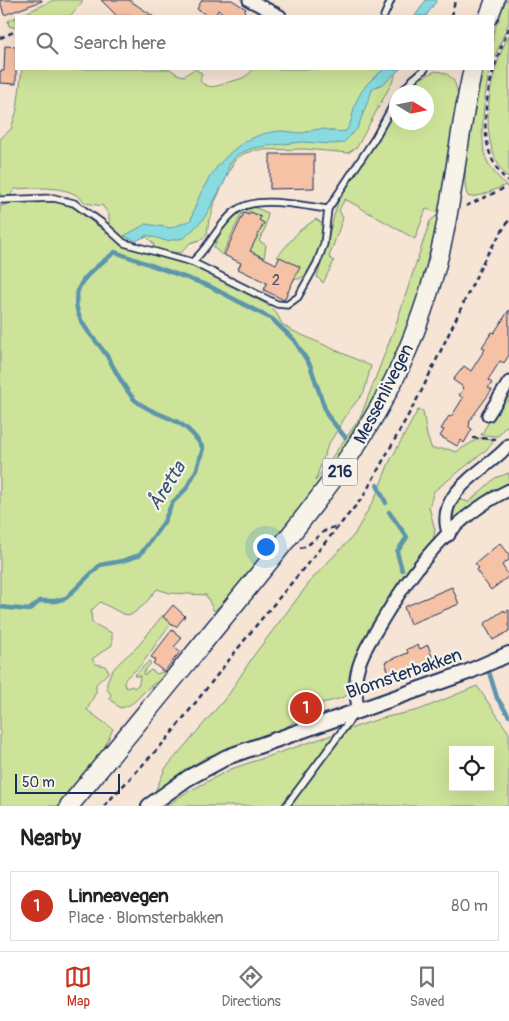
<!DOCTYPE html>
<meta charset="utf-8">
<style>
body{margin:0;font-family:Pangolin,sans-serif;background:#f6f6f6;color:#222}
.controls{position:absolute;right:15px;bottom:15px;display:grid;overflow:hidden;border-radius:0px;box-shadow:0 5px 20px #0002}
.controls button{width:45px;height:45px;display:grid;place-items:center;padding:0;border:0;border-bottom:1px solid #e0e0e0;background:#fff;color:#222;font:25px sans-serif}
.compass{position:absolute;left:389px;top:85px;width:45px;height:45px;border-radius:50%;background:#fff;box-shadow:0 5px 20px #0002;rotate:100deg}
.scale{position:absolute;left:15px;bottom:12px;width:105px;box-sizing:border-box;padding-left:5px;border:2px solid #1b2f5e;border-top:0;font-size:14px;line-height:18px;white-space:nowrap;color:#1b2f5e;-webkit-text-stroke:4px #f7f3e8;paint-order:stroke}
.you{position:absolute;left:265px;top:546px;width:18px;height:18px;margin:-12px;border:4px solid #fff;border-radius:50%;background:#1a73e8;box-shadow:0 0 0 8px #1a73e833}
.badge{display:grid;place-items:center;width:32px;height:32px;border-radius:50%;background:#c8321e;color:#fff;font-size:16px;font-weight:700}
.pin{position:absolute;translate:-50% -50%;border:2px solid #fff;box-shadow:0 1px 5px #0006}
.list{margin:0;padding:0;list-style:none}
h2{display:flex;justify-content:space-between;align-items:center;height:65px;margin:0;padding:0 20px;font-size:21px}
h2 small{font-size:16px;font-weight:400;color:#767676}
.list li{display:grid;grid-template-columns:32px 1fr auto;gap:15px;align-items:center;box-sizing:border-box;height:70px;margin:0 10px 10px;padding:0 10px;border:1px solid #e0e0e0;border-radius:0px}
.list b{display:block;font-size:19px;white-space:nowrap}
.list p{margin:0;font-size:16px;white-space:nowrap;color:#767676}
.list em{font-size:16px;font-style:normal;color:#767676}
.icon{flex:none;width:28px;height:28px;fill:none;stroke:currentColor;stroke-width:2;stroke-linecap:round;stroke-linejoin:round}
.map{position:relative;flex:none;width:509px;height:806px;overflow:hidden}
.search{position:absolute;background:#fff;box-shadow:0 5px 20px #0002;left:15px;right:15px;top:15px;height:55px;display:flex;align-items:center;gap:12px;box-sizing:border-box;padding:0 18px;border-radius:0px;color:#767676;font-size:19px}
.sheet{height:145px;background:#fff}
nav{display:flex;justify-content:space-around;align-items:center;box-sizing:border-box;height:70px;border-top:1px solid #e0e0e0;background:#fff;font-size:14px;color:#767676}
nav a{display:grid;justify-items:center;gap:2px}
nav .on{color:#c8321e}
.map>svg:first-child{display:block}
.green{fill:#cde399;stroke:#74897c;fill-rule:evenodd}
.water{fill:#89dbe0;stroke:#5d96ac}
.lines{fill:none;stroke-linecap:round;stroke-linejoin:round}
.stream{stroke:#5d96ac;stroke-width:4.5}
.building{fill:#f5c2a6;stroke:#1b2f5e}
.service-casing{stroke:#1b2f5e;stroke-width:9}
.minor-casing{stroke:#1b2f5e;stroke-width:15}
.tertiary-casing{stroke:#1b2f5e;stroke-width:18}
.primary-casing{stroke:#1b2f5e;stroke-width:21}
.path{stroke:#1b2f5e;stroke-width:2.5;stroke-dasharray:5 4;stroke-linecap:butt}
.service{stroke:#f7f3e8;stroke-width:5.5}
.minor{stroke:#f7f3e8;stroke-width:11}
.tertiary{stroke:#f7f3e8;stroke-width:14}
.primary{stroke:#f7f3e8;stroke-width:18}
.labels{text-anchor:middle;dominant-baseline:central;stroke-width:4.5;stroke-linejoin:round;paint-order:stroke}
.number-label{font-size:15px;fill:#525470}
.shield{fill:#f7f3e8;stroke:#5d6a87;stroke-width:1}
.shield-label{font-size:16px;font-weight:bold;fill:#1b2f5e}
.street-label{font-size:18px;fill:#1b2f5e;stroke:#f7f3e8}
.water-label{font-size:19px;font-style:italic;fill:#315178;stroke:#f7f3e8}
</style>
<div class="map">
<svg width="509" height="806" viewBox="0 0 509 806">
<rect width="100%" height="100%" fill="#f6e4d4"/>
<filter id="ink" filterUnits="userSpaceOnUse"><feTurbulence type="fractalNoise" baseFrequency=".02" numOctaves="2"/><feDisplacementMap in="SourceGraphic" scale="10" xChannelSelector="R" yChannelSelector="G"/><feConvolveMatrix kernelMatrix="1 2 1 2 8 2 1 2 1" color-interpolation-filters="sRGB"/></filter>
<g filter="url(#ink)">
<g class="green">
<polygon points="54,0 82,0 82,2 70,16 16,16 16,28 9,26 8,21"/>
<polygon points="505,0 509,0 509,22 493,61 493,34"/>
<path d="M509,35V179C475,146 488,74 509,35Z"/>
<path d="M22,69H170L177,74L184,76L194,69L202,73L200,81C210,91 219,85 229,82C239,79 246,79 253,69H394L395,77L357,147L348,153L305,149L255,150L243,154L234,161L212,208V215L209,219L207,234L203,239L190,243L181,253L155,250L153,243L147,237L135,238L128,242L109,226V215L103,206L85,203C72,184 35,188 15,189L9,197L0,198V139L11,129L17,110Z"/>
<path d="M482,69H490C485,89 478,142 487,161C491,169 499,179 506,185L482,195L469,197C456,186 478,88 482,69Z"/>
<path d="M435,71C470,73 455,118 452,140C445,178 440,217 432,255C417,324 382,401 341,458C333,469 323,479 315,489C287,525 258,560 230,596L214,611L206,595L170,593L157,589L144,605L131,615L123,614L100,602L91,611L92,623L112,633V645L92,659L96,664L105,666L109,672L96,684V692L87,710L113,729L99,759L59,806H0V207C21,196 53,199 74,208L127,248L192,266L266,304L276,312L282,324L291,330L371,366L364,392L349,411L328,445L315,481L360,418L395,327L430,221L440,213L426,209L415,239L345,199L339,210L343,218L329,257L334,261L323,283L317,277L338,202L396,107V122H426V92H405L414,82Z"/>
<path d="M251,206L268,213L265,228L259,241L266,245L264,258L249,251L259,216L249,211L247,215L242,213L222,255L214,248C218,233 235,209 251,206Z"/>
<path d="M316,219L323,224C324,241 316,272 299,279H293L298,267L277,257L299,231Z"/>
<polygon points="509,388 509,427 506,426 498,436 481,435"/>
<path d="M418,410L423,411L427,436L432,449H447L456,452L479,438L496,439L484,452L434,491L429,507L435,530L433,541L404,579L346,696C329,704 309,702 294,713L299,719L274,734L206,757L173,778L154,794L165,769L229,694L254,655L313,578L354,535L375,498L389,463Z"/>
<polygon points="509,473 509,483 459,517 452,516 452,510 458,499 469,502 495,478"/>
<path d="M163,615L172,623C158,638 150,656 136,670C130,675 125,676 124,684L127,688L132,686L134,688L139,684L140,676H134L149,661L151,663L143,673L144,675L151,670L157,674L162,672L166,674L174,667L165,680C144,682 140,706 120,708L109,698L111,695L107,689C105,670 127,657 138,646C147,636 154,625 163,615Z"/>
<path d="M477,686L509,733V806H167L182,795L231,769L382,718L419,710ZM453,750H490V787H453Z"/>
</g>
<g class="water">
<polygon points="426,0 437,0 426,16 415,16"/>
<path d="M385,69H400L385,83L373,88L357,129L343,143L332,144L303,142L274,145L253,148L238,154L229,165L225,181L203,220L184,238L166,241L147,235L136,241L124,236L146,224L171,228L191,220C202,178 234,133 281,131C288,131 294,133 301,133C307,133 313,129 320,129C331,129 332,133 346,131C352,122 352,115 355,105C360,90 372,77 385,69Z"/>
</g>
<g class="lines">
<g class="stream">
<polyline points="377,485 386,503"/>
<polyline points="389,512 407,537 397,552 402,570"/>
<path d="M0,607L29,610L40,601H55L66,598L100,565L122,561L140,555L164,522L172,503L186,489L197,469L203,448C181,413 164,422 136,401C126,393 114,367 107,356C99,343 86,332 80,318C66,285 93,270 115,252L209,286L272,319L294,340L310,365L327,415L345,437"/>
<polyline points="489,672 497,698 509,716"/>
</g>
</g>
<g class="building">
<polygon points="0,0 42,0 42,1 4,15"/>
<polygon points="101,0 129,0 153,16 117,16"/>
<polygon points="202,0 232,0 246,9 242,16 228,16 218,10 215,16 208,16 197,9"/>
<polygon points="5,46 16,47 16,84 0,83 0,71 4,71"/>
<polygon points="270,154 314,154 314,188 270,189"/>
<polygon points="251,212 261,217 259,220 264,223 250,251 276,264 280,257 300,267 284,300 264,290 267,283 238,269 241,263 224,255 244,213 249,215"/>
<polygon points="509,310 509,355 504,363 500,361 488,380 492,383 488,388 492,390 470,420 469,427 472,429 464,443 461,440 457,446 440,436 444,430 441,429 449,416 451,417 463,398 459,395 463,390 462,386 453,380 464,366 471,371 485,349 482,347 492,332 494,333"/>
<polygon points="500,543 509,554 509,560 502,565 509,576 491,590 476,570 479,568 475,564"/>
<polygon points="452,587 459,604 410,624 404,607"/>
<polygon points="173,605 185,616 176,627 163,617"/>
<polygon points="504,610 505,612 509,610 509,631 493,640 484,624"/>
<polygon points="172,630 182,638 174,647 180,652 164,672 153,663 156,660 151,657"/>
<polygon points="418,645 420,649 428,645 434,662 390,676 385,662 408,653 407,649"/>
</g>
<g class="lines">
<g class="service-casing">
<g id="service">
<polyline points="384,16 391,0"/>
<polyline points="402,92 413,79 425,69"/>
<polyline points="0,200 54,198 74,203 102,223 124,243 192,262 277,304 287,305 298,297 317,263 324,244 328,209 375,138 396,100"/>
<path d="M192,262C209,248 217,226 234,212C254,194 302,206 328,209"/>
<polyline points="286,806 353,716"/>
</g>
</g>
<g class="minor-casing">
<g id="minor">
<polyline points="249,0 280,16"/>
<polyline points="488,415 509,382"/>
<path d="M449,535C432,492 487,471 509,445"/>
<path d="M358,709C357,699 354,689 356,679C358,660 369,642 379,626C410,573 452,516 509,490"/>
</g>
</g>
<g class="tertiary-casing">
<polyline id="tertiary" points="149,806 188,778 227,757 468,672 509,654"/>
</g>
<g class="primary-casing">
<g id="primary">
<polyline points="489,16 495,0"/>
<path d="M69,806C129,734 188,661 247,589C313,507 376,433 414,334C426,303 436,271 443,239C455,182 460,125 473,69"/>
</g>
</g>
<g class="path">
<polyline points="452,16 455,0"/>
<path d="M509,28C490,70 467,147 509,182"/>
<polyline points="0,38 16,31"/>
<polyline points="466,206 509,186"/>
<polyline points="473,438 499,439"/>
<path d="M300,548C315,545 321,526 339,527"/>
<polyline points="104,806 167,739 254,628 363,497 421,392 485,258 509,220"/>
</g>
<use href="#service" class="service"/>
<use href="#minor" class="minor"/>
<use href="#tertiary" class="tertiary"/>
<use href="#primary" class="primary"/>
</g>
</g>
<g class="labels">
<g class="number-label">
<text x="276" y="280">2</text>
</g>
<rect class="shield" x="322.5" y="458.5" width="35" height="27" rx="4"/>
<g class="shield-label">
<text x="340" y="472">216</text>
</g>
<g class="street-label">
<text transform="translate(384 394) rotate(-63)">Messenlivegen</text>
<text transform="translate(404 674) rotate(-19)">Blomsterbakken</text>
</g>
<g class="water-label">
<text transform="translate(167 486) rotate(-58)">Åretta</text>
</g>
</g>
</svg>
<div class="controls">
<button><svg class="icon" aria-label="locate" viewBox="0 0 24 24"><circle cx="12" cy="12" r="6"/><path d="M12 2v4M12 18v4M2 12h4M18 12h4"/></svg></button>
</div>
<svg class="compass" viewBox="-18 -18 36 36"><path d="M0-13l5 13h-10z" fill="#e53935"/><path d="M0 13l5-13h-10z" fill="#767676"/></svg>
<div class="scale">50 m</div>
<div class="you"></div>
<div class="pin badge" style="left:306px;top:708px">1</div>
<div class="search"><svg class="icon" aria-label="search" viewBox="0 0 24 24"><circle cx="10" cy="10" r="6"/><path d="M15 15l6 6"/></svg>Search here</div>
</div>
<section class="sheet">
<h2>Nearby<small></small></h2>
<ul class="list">
<li><span class="badge">1</span><div><b>Linneavegen</b><p>Place · Blomsterbakken</p></div><em>80 m</em></li>
</ul>
</section>
<nav>
<a class="on"><svg class="icon" aria-label="map" viewBox="0 0 24 24"><path d="M3 6l6-2 6 2 6-2v14l-6 2-6-2-6 2zM9 4v14M15 6v14"/></svg>Map</a>
<a><svg class="icon" aria-label="directions" viewBox="0 0 24 24"><path d="M12 3l9 9-9 9-9-9zM9 14v-3h6M13 9l2 2-2 2"/></svg>Directions</a>
<a><svg class="icon" aria-label="saved" viewBox="0 0 24 24"><path d="M7 4h10v16l-5-4-5 4z"/></svg>Saved</a>
</nav>
